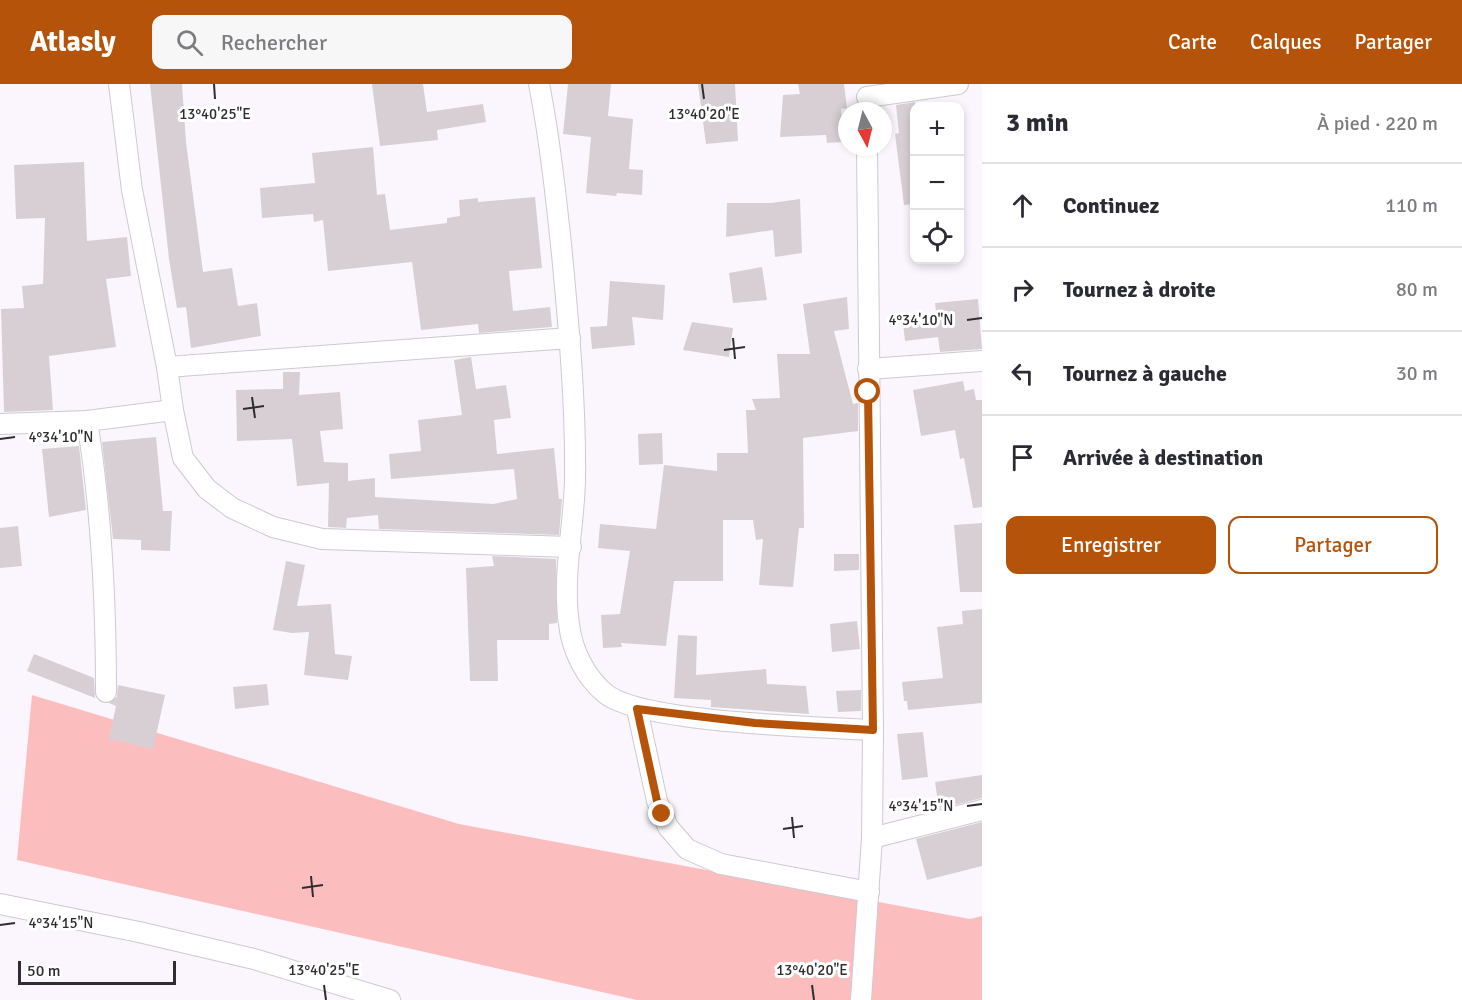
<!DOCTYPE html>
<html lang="fr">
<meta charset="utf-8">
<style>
body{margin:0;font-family:Signika,sans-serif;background:#f7f7f7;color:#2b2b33}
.controls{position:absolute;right:18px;top:18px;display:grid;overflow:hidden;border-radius:12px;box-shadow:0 3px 9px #0003}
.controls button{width:54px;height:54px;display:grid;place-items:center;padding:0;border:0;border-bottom:2px solid #e1e1e2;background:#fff;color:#2b2b33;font:30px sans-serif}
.compass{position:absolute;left:838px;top:18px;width:54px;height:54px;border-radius:50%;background:#fff;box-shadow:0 3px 9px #0003;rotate:173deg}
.scale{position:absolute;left:18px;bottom:15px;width:158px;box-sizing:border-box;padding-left:6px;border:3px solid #2f2d30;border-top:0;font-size:16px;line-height:21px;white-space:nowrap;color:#2f2d30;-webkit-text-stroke:4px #fff;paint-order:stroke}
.stop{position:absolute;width:18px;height:18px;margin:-14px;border:4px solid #b45309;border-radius:50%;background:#fff}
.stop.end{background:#b45309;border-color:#fff;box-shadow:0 2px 6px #0008}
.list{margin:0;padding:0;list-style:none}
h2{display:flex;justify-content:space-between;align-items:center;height:78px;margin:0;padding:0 24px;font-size:26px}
h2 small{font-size:20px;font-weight:400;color:#7c7c81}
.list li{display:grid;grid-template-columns:39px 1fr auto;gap:18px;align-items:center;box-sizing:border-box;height:84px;padding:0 24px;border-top:2px solid #e1e1e2}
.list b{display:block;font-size:22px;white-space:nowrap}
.list em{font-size:20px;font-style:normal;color:#7c7c81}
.actions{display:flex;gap:12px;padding:18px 24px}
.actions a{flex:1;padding:14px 0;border:2px solid #b45309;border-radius:12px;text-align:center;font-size:21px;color:#b45309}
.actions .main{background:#b45309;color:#fff}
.icon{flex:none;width:33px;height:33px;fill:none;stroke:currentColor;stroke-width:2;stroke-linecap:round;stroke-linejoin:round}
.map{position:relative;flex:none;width:982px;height:916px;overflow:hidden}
header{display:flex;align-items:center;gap:36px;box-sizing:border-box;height:84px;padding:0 30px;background:#b45309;color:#fff}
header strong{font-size:28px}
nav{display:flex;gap:33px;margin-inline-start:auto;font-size:21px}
.search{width:420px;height:54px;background:#f7f7f7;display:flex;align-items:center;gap:15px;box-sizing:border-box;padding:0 21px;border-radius:12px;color:#7c7c81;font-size:22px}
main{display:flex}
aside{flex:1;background:#fff}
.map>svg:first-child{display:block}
.green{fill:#fcbdbe}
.building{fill:#d8cfd4}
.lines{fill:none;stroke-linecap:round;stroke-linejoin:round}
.street-casing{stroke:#cec9d1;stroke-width:22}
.street{stroke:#fff;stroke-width:20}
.route{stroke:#b45309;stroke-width:8}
.ticks{fill:none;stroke:#2f2d30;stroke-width:2}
.ticks-label{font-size:15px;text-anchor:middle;fill:#2f2d30;stroke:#fff;stroke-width:6;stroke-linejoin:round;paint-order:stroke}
</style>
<header>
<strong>Atlasly</strong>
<div class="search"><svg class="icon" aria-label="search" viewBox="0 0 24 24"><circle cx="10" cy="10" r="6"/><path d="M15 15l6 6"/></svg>Rechercher</div>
<nav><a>Carte</a><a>Calques</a><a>Partager</a></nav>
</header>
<main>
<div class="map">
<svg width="982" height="916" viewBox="0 0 982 916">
<rect width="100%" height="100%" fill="#fbf6fe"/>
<polygon class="green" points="32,611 459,740 970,835 982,832 982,916 637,916 17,776"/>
<g class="building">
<polygon points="150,0 182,0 186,58 203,188 232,184 238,222 257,219 261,252 191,264 186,223 177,224 169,175"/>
<polygon points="372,0 423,0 427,28 483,20 486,38 437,46 438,56 380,62"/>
<polygon points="568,0 611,0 608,32 633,35 629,85 643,86 642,111 617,109 616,112 586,109 591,53 563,50"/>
<polygon points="698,0 735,0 738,57 706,60"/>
<polygon points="798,0 844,0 847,24 841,25 843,58 827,59 826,51 780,53 783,11 800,10"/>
<polygon points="915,18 915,120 904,121 895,50 899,49 896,21"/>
<polygon points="373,63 377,111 385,110 390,146 447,139 447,134 460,132 459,116 478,114 478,118 535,113 542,184 509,187 513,227 550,223 552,243 479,249 478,240 421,246 412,178 328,187 323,136 314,138 313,130 262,134 260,104 315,99 312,69"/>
<polygon points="84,78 87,157 127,153 131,192 106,195 116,263 49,272 53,326 4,328 1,225 24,224 22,202 43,200 45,134 16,135 14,81"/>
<polygon points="800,115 802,169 775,173 773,146 726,153 727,119 771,119"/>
<polygon points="762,183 767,216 733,219 729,189"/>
<polygon points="610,197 665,201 663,236 632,233 635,261 592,265 590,243 607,242"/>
<polygon points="847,213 849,245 834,247 853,320 858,319 858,347 803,354 804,444 799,444 793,503 759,501 763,455 756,456 753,436 723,436 723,497 674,497 666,562 621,559 622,563 603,564 601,531 620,530 630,467 598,464 600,440 656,445 664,381 717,387 717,369 748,369 746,326 756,326 752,315 780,314 777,270 810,270 803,220"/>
<polygon points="978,215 982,265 940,268 938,253 905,257 903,240 937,236 935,219"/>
<polygon points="692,238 733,244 729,273 683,266"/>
<polygon points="471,273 476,305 506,301 511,334 494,336 497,370 554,364 559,415 562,415 559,451 379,445 378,431 347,434 346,444 328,443 329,399 297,402 292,355 237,357 236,306 283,305 283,288 300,288 299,311 340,308 343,345 320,347 324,378 348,379 348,397 375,394 375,413 493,420 517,415 514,385 391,395 389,370 421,367 418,336 462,331 454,276"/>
<polygon points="963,297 965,307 974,305 976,316 982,316 982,423 973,424 964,374 960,375 955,346 921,352 913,306"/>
<polygon points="662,349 663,380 639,381 638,350"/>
<polygon points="156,353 163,427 172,427 170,467 141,466 141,456 113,455 102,358"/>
<polygon points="79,362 86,426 49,433 42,365"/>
<polygon points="982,439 982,508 960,508 954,441"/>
<polygon points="18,442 22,482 0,484 0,444"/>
<polygon points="834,470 859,470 859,486 834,487"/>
<polygon points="492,472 556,475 557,539 549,540 549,556 497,556 498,597 470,597 466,484 494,482"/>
<polygon points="286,477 305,481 297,522 331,520 335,570 352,572 348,596 304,591 309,548 292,549 273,546"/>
<polygon points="982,525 982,619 908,626 907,617 904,617 902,598 943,594 937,543 963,540 962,527"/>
<polygon points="857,537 860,565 832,568 830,540"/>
<polygon points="678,551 697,552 696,591 766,585 767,600 806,602 809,630 711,623 711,616 674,614"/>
<polygon points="34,570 94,594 95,614 27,587"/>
<polygon points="267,600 269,621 235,625 233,603"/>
<polygon points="118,601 165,611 153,665 109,655 116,622 109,619 117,613"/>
<polygon points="861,606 861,627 838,628 836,607"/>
<polygon points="923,648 928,693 902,696 897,650"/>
<polygon points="982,691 982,714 939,725 935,698"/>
<polygon points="982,738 982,782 927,796 916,755"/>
</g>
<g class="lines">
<g class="street-casing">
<g id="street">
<polyline points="119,0 132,106 167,283 173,326 183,374 207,405 232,424 273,443 322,455 571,463"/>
<path d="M539,0C550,56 556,113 562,170C569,245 576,321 575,396C574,443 562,493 569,540C572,567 586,594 606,610C642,639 821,643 873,646"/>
<polyline points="867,13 958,0"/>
<polyline points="167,283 570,254"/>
<polyline points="868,285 982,277"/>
<path d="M87,337C102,428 106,517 106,608"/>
<polyline points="0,340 87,337 173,326"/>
<polyline points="637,625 657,717 668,743 687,765 721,780 869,808"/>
<polyline points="872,754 982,726"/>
<polyline points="0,820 139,848 254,875 390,916"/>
<polyline points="861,916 872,754 873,646 867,63"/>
</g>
</g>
<use href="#street" class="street"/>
</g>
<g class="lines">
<polyline class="route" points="662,730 657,717 637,625 755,639 873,646 868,308"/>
</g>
<path class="ticks" d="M214,0L215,15M702,0L704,15M967,236L982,234M733,254L735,275M724,266L745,263M252,313L255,334M243,325L264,322M0,355L15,353M967,722L982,720M792,733L794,754M783,745L803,742M311,792L313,813M302,804L323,801M0,841L15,839M324,901L326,916M812,901L814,916"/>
<g class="ticks-label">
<text x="215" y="35">13°40'25"E</text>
<text x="704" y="35">13°40'20"E</text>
<text x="921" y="241">4°34'10"N</text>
<text x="61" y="358">4°34'10"N</text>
<text x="921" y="727">4°34'15"N</text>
<text x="61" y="844">4°34'15"N</text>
<text x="324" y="891">13°40'25"E</text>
<text x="812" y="891">13°40'20"E</text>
</g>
</svg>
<div class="controls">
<button>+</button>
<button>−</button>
<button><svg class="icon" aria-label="locate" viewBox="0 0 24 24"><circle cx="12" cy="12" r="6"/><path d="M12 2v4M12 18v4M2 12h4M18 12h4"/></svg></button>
</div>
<svg class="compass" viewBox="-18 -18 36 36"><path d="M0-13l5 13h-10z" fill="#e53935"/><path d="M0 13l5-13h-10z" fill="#7c7c81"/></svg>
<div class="scale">50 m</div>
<div class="stop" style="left:868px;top:308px"></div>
<div class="stop end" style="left:662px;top:730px"></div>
</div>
<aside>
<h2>3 min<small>À pied · 220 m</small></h2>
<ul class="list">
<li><svg class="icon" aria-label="ahead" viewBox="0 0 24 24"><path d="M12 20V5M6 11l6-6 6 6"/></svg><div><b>Continuez</b></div><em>110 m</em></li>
<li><svg class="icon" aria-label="right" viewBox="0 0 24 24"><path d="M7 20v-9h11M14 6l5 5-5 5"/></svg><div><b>Tournez à droite</b></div><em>80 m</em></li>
<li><svg class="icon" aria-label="left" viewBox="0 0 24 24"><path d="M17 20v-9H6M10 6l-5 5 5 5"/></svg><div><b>Tournez à gauche</b></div><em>30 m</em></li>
<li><svg class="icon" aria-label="arrive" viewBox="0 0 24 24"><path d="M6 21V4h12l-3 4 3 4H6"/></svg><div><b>Arrivée à destination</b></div></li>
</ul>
<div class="actions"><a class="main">Enregistrer</a><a>Partager</a></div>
</aside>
</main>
